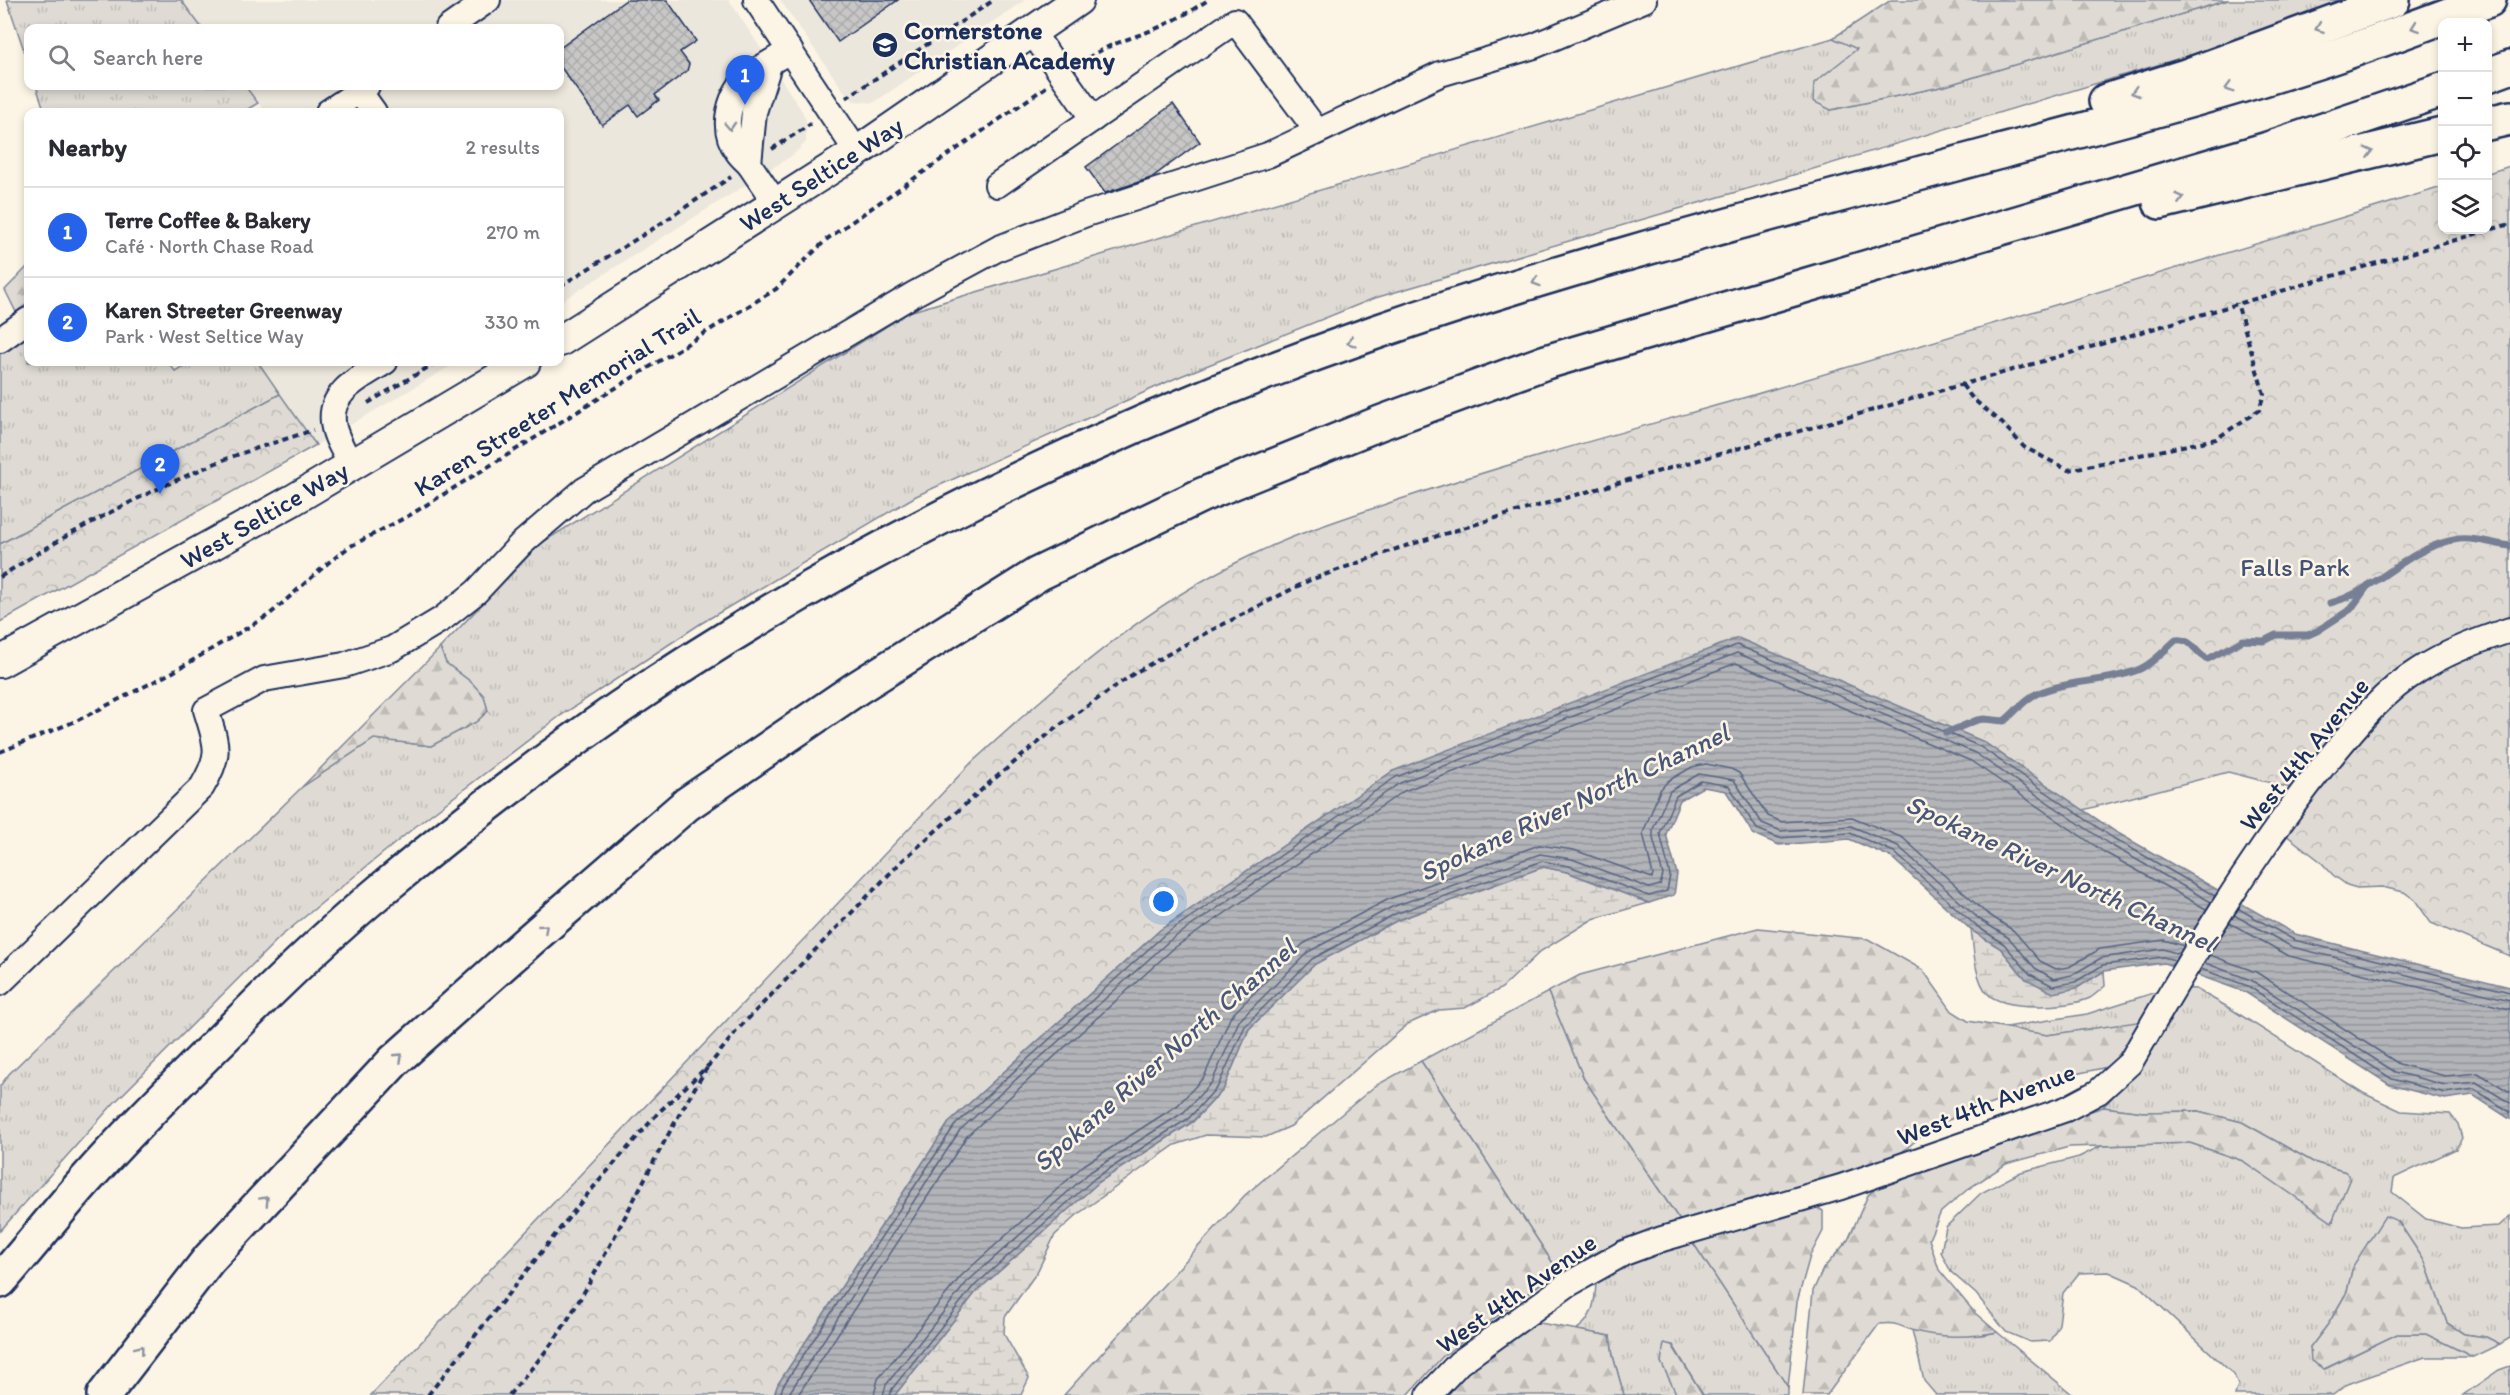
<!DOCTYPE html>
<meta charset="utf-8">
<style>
body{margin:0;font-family:Itim,sans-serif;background:#f2f2f3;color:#2b2b33}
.controls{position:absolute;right:18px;top:18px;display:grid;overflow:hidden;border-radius:12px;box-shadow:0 3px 9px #0003}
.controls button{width:54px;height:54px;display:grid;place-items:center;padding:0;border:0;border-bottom:2px solid #e1e1e2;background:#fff;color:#2b2b33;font:30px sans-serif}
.you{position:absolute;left:1164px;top:902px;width:21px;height:21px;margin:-15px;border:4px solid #fff;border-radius:50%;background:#1a73e8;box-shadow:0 0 0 9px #1a73e833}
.badge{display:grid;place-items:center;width:39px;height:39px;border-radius:50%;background:#2563eb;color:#fff;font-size:20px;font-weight:700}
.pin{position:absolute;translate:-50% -50px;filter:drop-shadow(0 2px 3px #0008)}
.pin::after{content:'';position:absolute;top:32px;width:21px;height:18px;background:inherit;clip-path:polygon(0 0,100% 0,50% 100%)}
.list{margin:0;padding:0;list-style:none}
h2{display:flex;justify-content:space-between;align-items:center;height:78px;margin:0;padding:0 24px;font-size:26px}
h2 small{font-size:20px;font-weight:400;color:#7c7c81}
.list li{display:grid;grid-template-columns:39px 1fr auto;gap:18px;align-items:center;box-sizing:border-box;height:90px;padding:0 24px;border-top:2px solid #e1e1e2}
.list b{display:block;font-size:22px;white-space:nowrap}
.list p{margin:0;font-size:20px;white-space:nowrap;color:#7c7c81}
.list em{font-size:20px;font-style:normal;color:#7c7c81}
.icon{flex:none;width:33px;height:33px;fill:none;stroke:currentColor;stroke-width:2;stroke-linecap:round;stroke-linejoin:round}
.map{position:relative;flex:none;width:2510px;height:1395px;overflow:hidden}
.search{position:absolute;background:#fff;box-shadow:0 3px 9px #0003;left:24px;top:24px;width:540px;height:66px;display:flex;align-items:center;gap:15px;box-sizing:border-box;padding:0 21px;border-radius:12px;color:#7c7c81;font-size:22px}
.panel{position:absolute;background:#fff;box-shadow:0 3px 9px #0003;left:24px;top:108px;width:540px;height:258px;border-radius:12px}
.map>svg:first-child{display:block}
.built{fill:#ece7dc}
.grass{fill:url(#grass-tufts);stroke:#7d8599;stroke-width:1.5}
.forest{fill:url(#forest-firs);stroke:#7d8599;stroke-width:1.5}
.wetland{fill:url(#wetland-marsh);stroke:#7d8599;stroke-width:1.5}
.park{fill:url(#park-crowns);stroke:#7d8599;stroke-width:1.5}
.water{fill:url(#water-rules);stroke:#767f94;stroke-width:1.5}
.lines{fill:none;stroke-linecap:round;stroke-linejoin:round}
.shore{stroke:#576482;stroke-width:1.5}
.stream{stroke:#767f94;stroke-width:7}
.building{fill:url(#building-cross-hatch);stroke:#1b2f5e;stroke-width:1.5}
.minor-casing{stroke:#1b2f5e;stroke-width:28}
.major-casing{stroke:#1b2f5e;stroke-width:34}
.highway-casing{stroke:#1b2f5e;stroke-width:38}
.path{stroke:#1b2f5e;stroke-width:4;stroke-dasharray:6 4.5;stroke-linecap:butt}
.minor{stroke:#fcf5e5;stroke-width:24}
.major{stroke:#fcf5e5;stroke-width:30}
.highway{stroke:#fcf5e5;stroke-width:33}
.oneway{stroke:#8c92a2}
.labels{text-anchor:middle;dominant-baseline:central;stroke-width:5;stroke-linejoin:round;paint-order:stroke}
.poi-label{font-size:26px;font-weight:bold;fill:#1b2f5e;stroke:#fcf5e5;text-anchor:start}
.street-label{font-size:26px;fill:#1b2f5e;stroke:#fcf5e5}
.park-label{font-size:26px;fill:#425176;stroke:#fcf5e5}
.water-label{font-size:27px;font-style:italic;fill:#485779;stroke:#fcf5e5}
</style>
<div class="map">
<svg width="2510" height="1395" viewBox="0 0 2510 1395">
<defs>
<pattern id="grass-tufts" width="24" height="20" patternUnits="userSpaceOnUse" patternTransform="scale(1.5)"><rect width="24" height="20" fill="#dfdbd4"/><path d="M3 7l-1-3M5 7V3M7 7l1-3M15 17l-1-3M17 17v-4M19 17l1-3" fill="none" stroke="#bfbcb8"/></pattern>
<pattern id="forest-firs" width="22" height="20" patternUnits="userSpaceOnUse" patternTransform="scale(1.5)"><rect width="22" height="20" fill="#dfdbd4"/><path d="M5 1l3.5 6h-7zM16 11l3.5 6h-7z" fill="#bfbcb8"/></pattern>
<pattern id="wetland-marsh" width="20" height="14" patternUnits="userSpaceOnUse" patternTransform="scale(1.5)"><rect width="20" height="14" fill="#dfdbd4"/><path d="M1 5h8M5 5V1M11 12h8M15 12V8" fill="none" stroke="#bfbcb8"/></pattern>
<pattern id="park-crowns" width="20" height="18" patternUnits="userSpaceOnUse" patternTransform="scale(1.5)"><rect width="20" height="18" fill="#dfdbd4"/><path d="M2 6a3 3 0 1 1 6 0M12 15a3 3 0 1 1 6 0" fill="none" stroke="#bfbcb8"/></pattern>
<pattern id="water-rules" width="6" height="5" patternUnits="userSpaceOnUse" patternTransform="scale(1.5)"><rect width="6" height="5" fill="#b2b4b8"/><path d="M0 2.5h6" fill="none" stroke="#909399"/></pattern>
<pattern id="building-cross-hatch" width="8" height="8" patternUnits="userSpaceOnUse" patternTransform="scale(1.5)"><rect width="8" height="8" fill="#c8c7c6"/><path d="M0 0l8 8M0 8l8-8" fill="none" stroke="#ababac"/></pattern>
</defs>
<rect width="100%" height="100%" fill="#fcf5e5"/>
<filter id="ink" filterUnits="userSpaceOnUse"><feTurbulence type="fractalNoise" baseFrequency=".0167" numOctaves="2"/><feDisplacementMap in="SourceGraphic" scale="12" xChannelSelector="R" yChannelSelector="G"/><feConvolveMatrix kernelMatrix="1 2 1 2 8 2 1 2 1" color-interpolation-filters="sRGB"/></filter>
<g filter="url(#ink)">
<g class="built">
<polygon points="181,0 470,0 429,28 202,28"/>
<polygon points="501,0 729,0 802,111 806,121 806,142 793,155 560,302 560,112 340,112 378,86 560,86 560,28 460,28"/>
<polygon points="780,0 1025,0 873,103 854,101 843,90"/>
<polygon points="245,86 347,86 309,112 266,112"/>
<polygon points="258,362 458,362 316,445"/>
</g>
<g class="grass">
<polygon points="7,0 181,0 202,28 28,28 28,62"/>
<polygon points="2228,0 2343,0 2263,33 1760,185 1375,298 1176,378 916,496 700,624 560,716 421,822 280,937 114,1103 0,1231 0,1086 9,1074 302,787 374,739 431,746 476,722 488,711 484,696 471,682 446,663 440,648 540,544 909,312 1833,38 1857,48 1831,110 1945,86"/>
<polygon points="36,86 245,86 258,103 243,112 45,112"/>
<polygon points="28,329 28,362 168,362 175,371 190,362 258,362 280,394 0,544 0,349"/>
<polygon points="2169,988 2196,989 2231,1009 2363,1093 2401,1111 2450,1114 2458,1124 2462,1138 2456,1149 2394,1178 2392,1192 2426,1219 2461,1228 2499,1226 2510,1216 2510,1338 2500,1344 2486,1337 2464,1334 2447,1323 2425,1262 2398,1221 2353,1266 2347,1292 2329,1323 2310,1348 2325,1369 2397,1334 2426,1334 2473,1357 2425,1357 2347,1384 2333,1395 2235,1395 2238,1385 2234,1375 2138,1285 2109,1272 2079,1273 2063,1293 2059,1324 2050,1341 2030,1342 2006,1332 1976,1294 1951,1272 1941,1252 1946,1227 1981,1193 2021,1172 2079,1157 2101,1146 2190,1143 2243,1161 2333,1221 2346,1172 2313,1162 2242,1122 2198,1111 2143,1112 2103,1107 2132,1077 2137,1023 2047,1035 2000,1028 2087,1014"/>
<polygon points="1548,992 1584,1079 1681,1222 1610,1246 1558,1271 1421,1061"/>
<path d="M1690,1238L1788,1387V1395H1703L1673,1345L1661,1362L1677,1395H1624L1613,1356L1610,1336L1576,1330C1593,1319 1595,1302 1596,1283L1613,1268Z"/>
<path d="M1912,1330C1941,1334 1968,1339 1997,1332L2073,1395H1936L1924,1381Z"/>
<polygon points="2510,1366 2510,1395 2463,1395 2499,1370"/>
</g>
<g class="forest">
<polygon points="1891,0 2228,0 1945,86 1831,110 1813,101 1814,83 1857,49 1833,38"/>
<polygon points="28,266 28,303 16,312 5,290"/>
<polygon points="440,648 446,663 471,682 484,696 488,711 476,722 431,746 374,739 302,787"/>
<polygon points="1758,928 1868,939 1923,970 1952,1011 1968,1021 2047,1035 2137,1022 2144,1026 2112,1066 2066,1076 1935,1125 1897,1156 1681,1222 1584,1079 1548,992 1580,975"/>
<polygon points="1421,1061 1558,1271 1443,1356 1408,1395 1064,1395 1245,1195 1375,1086"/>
<path d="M2103,1107L2143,1112L2198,1111L2242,1122L2313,1162L2346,1172L2350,1178L2332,1222L2243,1161L2190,1143L2069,1147L2006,1164L1968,1189L1941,1212L1929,1239L1939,1270L1975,1313L1997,1332C1970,1338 1938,1338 1911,1330C1897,1325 1895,1322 1879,1324L1827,1395H1803L1813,1291L1823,1269L1848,1240L1868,1195L1881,1184Z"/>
<polygon points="1815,1206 1823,1211 1823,1231 1810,1256 1797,1302 1788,1387 1690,1238"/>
<polygon points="2385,1216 2398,1221 2425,1262 2447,1323 2464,1334 2486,1337 2500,1344 2473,1357 2426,1334 2397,1334 2324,1369 2311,1361 2310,1348 2329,1323 2347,1292 2353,1266"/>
<polygon points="1540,1323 1610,1336 1613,1356 1624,1395 1440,1395 1460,1373 1515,1331"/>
<polygon points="1664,1343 1672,1345 1703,1395 1677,1395 1661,1362"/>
</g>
<g class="wetland">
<polygon points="1543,867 1567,872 1649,903 1593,919 1541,951 1502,988 1465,1008 1439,1010 1408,1024 1291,1126 1266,1137 1206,1135 1175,1145 1078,1214 1055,1235 1037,1272 1005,1317 1004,1334 1029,1378 1021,1395 895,1395 976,1292 1099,1182 1193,1122 1223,1090 1249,1029 1315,964 1398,920"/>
<path d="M1971,930L2000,948L2026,979L2077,988L2104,971L2105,986C2100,990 2095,995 2090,998C2069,1008 2003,1011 1987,993C1974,977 1974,949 1971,930Z"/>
</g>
<g class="park">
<path d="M2510,166V956L2431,923L2415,900L2404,892L2382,887L2357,888L2347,885L2333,875L2320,861L2286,835L2280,842L2261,828L2291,788L2228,772L2083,810L1982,741L1393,771L1160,930L950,1121L778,1384L774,1395H371L971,763C1058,684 1146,604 1254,554C1302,531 1354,515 1404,498C1516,461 1630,430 1743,398C1977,330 2210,258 2442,187V230H2488V173Z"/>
<polygon points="280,394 316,445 0,622 0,544"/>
</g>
<polygon class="water" points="1738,638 1982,741 2116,832 2295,934 2510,987 2510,1119 2473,1095 2445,1099 2390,1085 2245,992 2164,963 2104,971 2077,988 2053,993 2026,979 2000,948 1971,930 1891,857 1849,839 1779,845 1753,834 1726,791 1703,787 1680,800 1666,834 1677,874 1674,895 1649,903 1567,872 1543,867 1398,920 1315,964 1249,1029 1223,1090 1192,1122 1099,1182 976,1292 895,1395 774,1395 778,1384 950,1121 1160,930 1393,771"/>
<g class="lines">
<g class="shore">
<polyline points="2239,909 2294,940 2510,992"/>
<polyline points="2234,915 2292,947 2510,1000"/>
<polyline points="2230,923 2289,956 2510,1009"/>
<polyline points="2210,955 2256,972 2399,1064 2445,1076 2478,1073 2510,1092"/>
<polyline points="2205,963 2251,980 2395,1072 2445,1085 2476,1082 2510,1103"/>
<polyline points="2201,969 2248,986 2392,1079 2445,1093 2474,1089 2510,1112"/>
<polyline points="780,1395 783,1386 955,1125 1164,935 1396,777 1737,645 1979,746 2113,838 2215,896"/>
<polyline points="788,1395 960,1130 1169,941 1400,783 1737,653 1975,753 2109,844 2211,902"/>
<polyline points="798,1395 967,1136 1174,948 1404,791 1736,663 1971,761 2104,852 2206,909"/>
<polyline points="874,1395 878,1379 961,1276 1084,1165 1178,1105 1204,1077 1231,1016 1303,944 1389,899 1539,845 1574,850 1652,878 1653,875 1643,833 1660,790 1668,781 1692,767 1706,764 1731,769 1739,773 1768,816 1782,822 1852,817 1903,838 1985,912 2014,931 2040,961 2056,969 2069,967 2100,949 2164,940 2184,946"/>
<polyline points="883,1395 886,1385 967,1282 1090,1172 1184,1112 1212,1082 1239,1021 1308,952 1392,907 1540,854 1572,859 1649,888 1660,885 1663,875 1653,838 1653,829 1670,791 1699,774 1734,780 1762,823 1781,831 1851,826 1898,846 1979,919 2009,938 2035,968 2054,979 2072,975 2101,958 2163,949 2179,954"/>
<polyline points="890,1395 892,1389 972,1288 1095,1178 1189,1118 1218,1086 1245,1026 1312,959 1395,914 1542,861 1569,866 1649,896 1667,891 1670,875 1660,833 1676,796 1701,781 1729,786 1757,829 1779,838 1850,833 1894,852 1975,925 2004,944 2030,974 2053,986 2075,982 2103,965 2163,957 2175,960"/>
</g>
<g class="stream">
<path d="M2330,603C2378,591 2405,547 2459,539C2474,537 2494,544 2510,546"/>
<path d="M1946,733L1977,720L1984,719L2004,721C2015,713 2023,700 2036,694C2069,679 2107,683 2140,669C2155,662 2164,650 2176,640C2194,638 2194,654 2208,659L2243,640L2264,641L2276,635H2308L2317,631L2351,609L2369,584"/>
</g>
</g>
<g class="building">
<polygon points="626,0 667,0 696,41 680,52 689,64 687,71 655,95 659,100 638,116 630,105 602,125 560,66 560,48"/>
<polygon points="809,0 898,0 838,42"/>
<polygon points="1173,104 1200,142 1151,178 1105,193 1086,167"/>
</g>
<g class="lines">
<g class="minor-casing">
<g id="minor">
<polyline points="756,0 857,152"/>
<polyline points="448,28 488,0"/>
<polyline points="1032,32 1093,119"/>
<path d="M769,65L754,112L749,164C745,160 740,156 737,151C719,127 730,93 750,75C759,68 779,58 790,50"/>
<polyline points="359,91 374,112"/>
<polyline points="328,112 367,86"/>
<polyline points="749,164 776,204"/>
<polyline points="997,185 1235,21 1317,131"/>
<polyline points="0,340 28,320"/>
<path d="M351,466C345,452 334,436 333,422C329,391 362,377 385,362"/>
<path d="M0,983L202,787C222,753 217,746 206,710L264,679L344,665L392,649L442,619L476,592L520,545L584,490L914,294L999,248L1086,214L1268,155L1440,74L1534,46L1644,0"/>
<path d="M1429,1395L1459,1363L1567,1285L1624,1253L1662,1239L1841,1187L2066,1109L2098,1092L2130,1063C2189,961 2250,858 2323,766C2352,731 2380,694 2419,670C2446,652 2479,640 2510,630"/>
</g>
</g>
<g class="major-casing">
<g id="major">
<polyline points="560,341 857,152 1078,0"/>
<polyline points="0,662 293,500 525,362"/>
</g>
</g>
<g class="highway-casing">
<g id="highway">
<polyline points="2488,75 2510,67"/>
<polyline points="2106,101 2186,76 2393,0"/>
<polyline points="2488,123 2510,118"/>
<polyline points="2160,202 2442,134"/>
<path d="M0,1281C28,1249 55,1215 83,1183C134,1125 189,1072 243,1018C287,974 332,931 380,891C457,827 537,765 619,708C848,551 1114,423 1376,332C1579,262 1789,209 1996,153C2102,125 2209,97 2314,63C2373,44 2431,21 2489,0"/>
<polyline points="104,1395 209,1259 394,1061 531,939 687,804 857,688 1038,574 1202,495 1380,423 1546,362 2268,149 2442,90"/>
</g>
</g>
<g class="path">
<path d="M1079,64C1103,47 1114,44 1142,34C1165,26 1187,14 1208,0"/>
<polyline points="846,98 994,0"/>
<polyline points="772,149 811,124"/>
<polyline points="560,286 651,230 731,177"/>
<polyline points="1962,385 1973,399 2001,422 2024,447 2068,470 2216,439 2259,410 2264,394 2237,303"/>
<polyline points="368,403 437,362"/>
<path d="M0,577C72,530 147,491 226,459C255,448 284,440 313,430"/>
<polyline points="0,752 76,721 173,672 269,615 328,563 349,547 410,515 776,289 827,239 1046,87"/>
<polyline points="428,1395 586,1196 658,1113 712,1062 738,1029 902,861 988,784 1056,728 1136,672 1206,633 1310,580 1399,548 1499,517 1992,376 2510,224"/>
<path d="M509,1395C527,1373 548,1351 563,1327C616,1243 654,1152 707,1068"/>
</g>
<use href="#minor" class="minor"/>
<use href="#major" class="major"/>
<use href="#highway" class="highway"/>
</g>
<defs><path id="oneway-chevron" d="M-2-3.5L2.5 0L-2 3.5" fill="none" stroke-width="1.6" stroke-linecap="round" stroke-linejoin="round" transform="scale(1.5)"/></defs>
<g class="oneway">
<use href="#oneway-chevron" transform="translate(2415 27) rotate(160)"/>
<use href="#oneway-chevron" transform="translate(2319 28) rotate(160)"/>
<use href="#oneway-chevron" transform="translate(2229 88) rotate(164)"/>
<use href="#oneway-chevron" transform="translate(2135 92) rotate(163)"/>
<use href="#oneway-chevron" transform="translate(730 126) rotate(87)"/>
<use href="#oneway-chevron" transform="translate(2369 152) rotate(-14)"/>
<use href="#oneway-chevron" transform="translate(2180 198) rotate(-14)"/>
<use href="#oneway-chevron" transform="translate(1536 282) rotate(162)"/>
<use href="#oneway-chevron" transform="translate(1351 342) rotate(159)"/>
<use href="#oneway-chevron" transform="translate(544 928) rotate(-41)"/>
<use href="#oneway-chevron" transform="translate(399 1057) rotate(-43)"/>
<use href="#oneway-chevron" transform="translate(265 1200) rotate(-47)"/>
<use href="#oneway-chevron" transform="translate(140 1349) rotate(-52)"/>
</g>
</g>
<defs>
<g id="school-disc" transform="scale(1.35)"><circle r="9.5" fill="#1b2f5e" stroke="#fcf5e5"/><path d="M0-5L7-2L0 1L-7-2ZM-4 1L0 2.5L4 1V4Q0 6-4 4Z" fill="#fff"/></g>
</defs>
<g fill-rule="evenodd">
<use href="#school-disc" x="885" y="45"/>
</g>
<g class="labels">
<g class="poi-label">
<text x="904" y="30">Cornerstone<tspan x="904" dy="30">Christian Academy</tspan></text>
</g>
<g class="street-label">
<text transform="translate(821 174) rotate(-33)">West Seltice Way</text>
<text transform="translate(557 402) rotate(-32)">Karen Streeter Memorial Trail</text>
<text transform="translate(264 515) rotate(-30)">West Seltice Way</text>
<text transform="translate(2304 754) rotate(-51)">West 4th Avenue</text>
<text transform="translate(1986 1104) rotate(-21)">West 4th Avenue</text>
<text transform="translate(1516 1293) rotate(-35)">West 4th Avenue</text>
</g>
<g class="park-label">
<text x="2295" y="567">Falls Park</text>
</g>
<g class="water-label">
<text transform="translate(1574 802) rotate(-25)">Spokane River North Channel</text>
<text transform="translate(2061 873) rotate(25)">Spokane River North Channel</text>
<text transform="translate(1164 1055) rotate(-41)">Spokane River North Channel</text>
</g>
</g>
</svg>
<div class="controls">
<button>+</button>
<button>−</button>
<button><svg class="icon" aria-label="locate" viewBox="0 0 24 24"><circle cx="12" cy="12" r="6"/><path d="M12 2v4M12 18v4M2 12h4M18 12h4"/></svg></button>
<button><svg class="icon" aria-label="layers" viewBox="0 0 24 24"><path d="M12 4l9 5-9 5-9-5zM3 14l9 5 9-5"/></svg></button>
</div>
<div class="you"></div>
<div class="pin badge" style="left:745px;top:105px">1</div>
<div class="pin badge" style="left:160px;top:494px">2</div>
<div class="search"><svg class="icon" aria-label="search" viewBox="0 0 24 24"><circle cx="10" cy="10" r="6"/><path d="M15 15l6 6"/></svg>Search here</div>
<section class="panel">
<h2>Nearby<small>2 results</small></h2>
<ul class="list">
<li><span class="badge">1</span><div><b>Terre Coffee &amp; Bakery</b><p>Café · North Chase Road</p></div><em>270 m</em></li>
<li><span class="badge">2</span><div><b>Karen Streeter Greenway</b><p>Park · West Seltice Way</p></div><em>330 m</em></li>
</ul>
</section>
</div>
